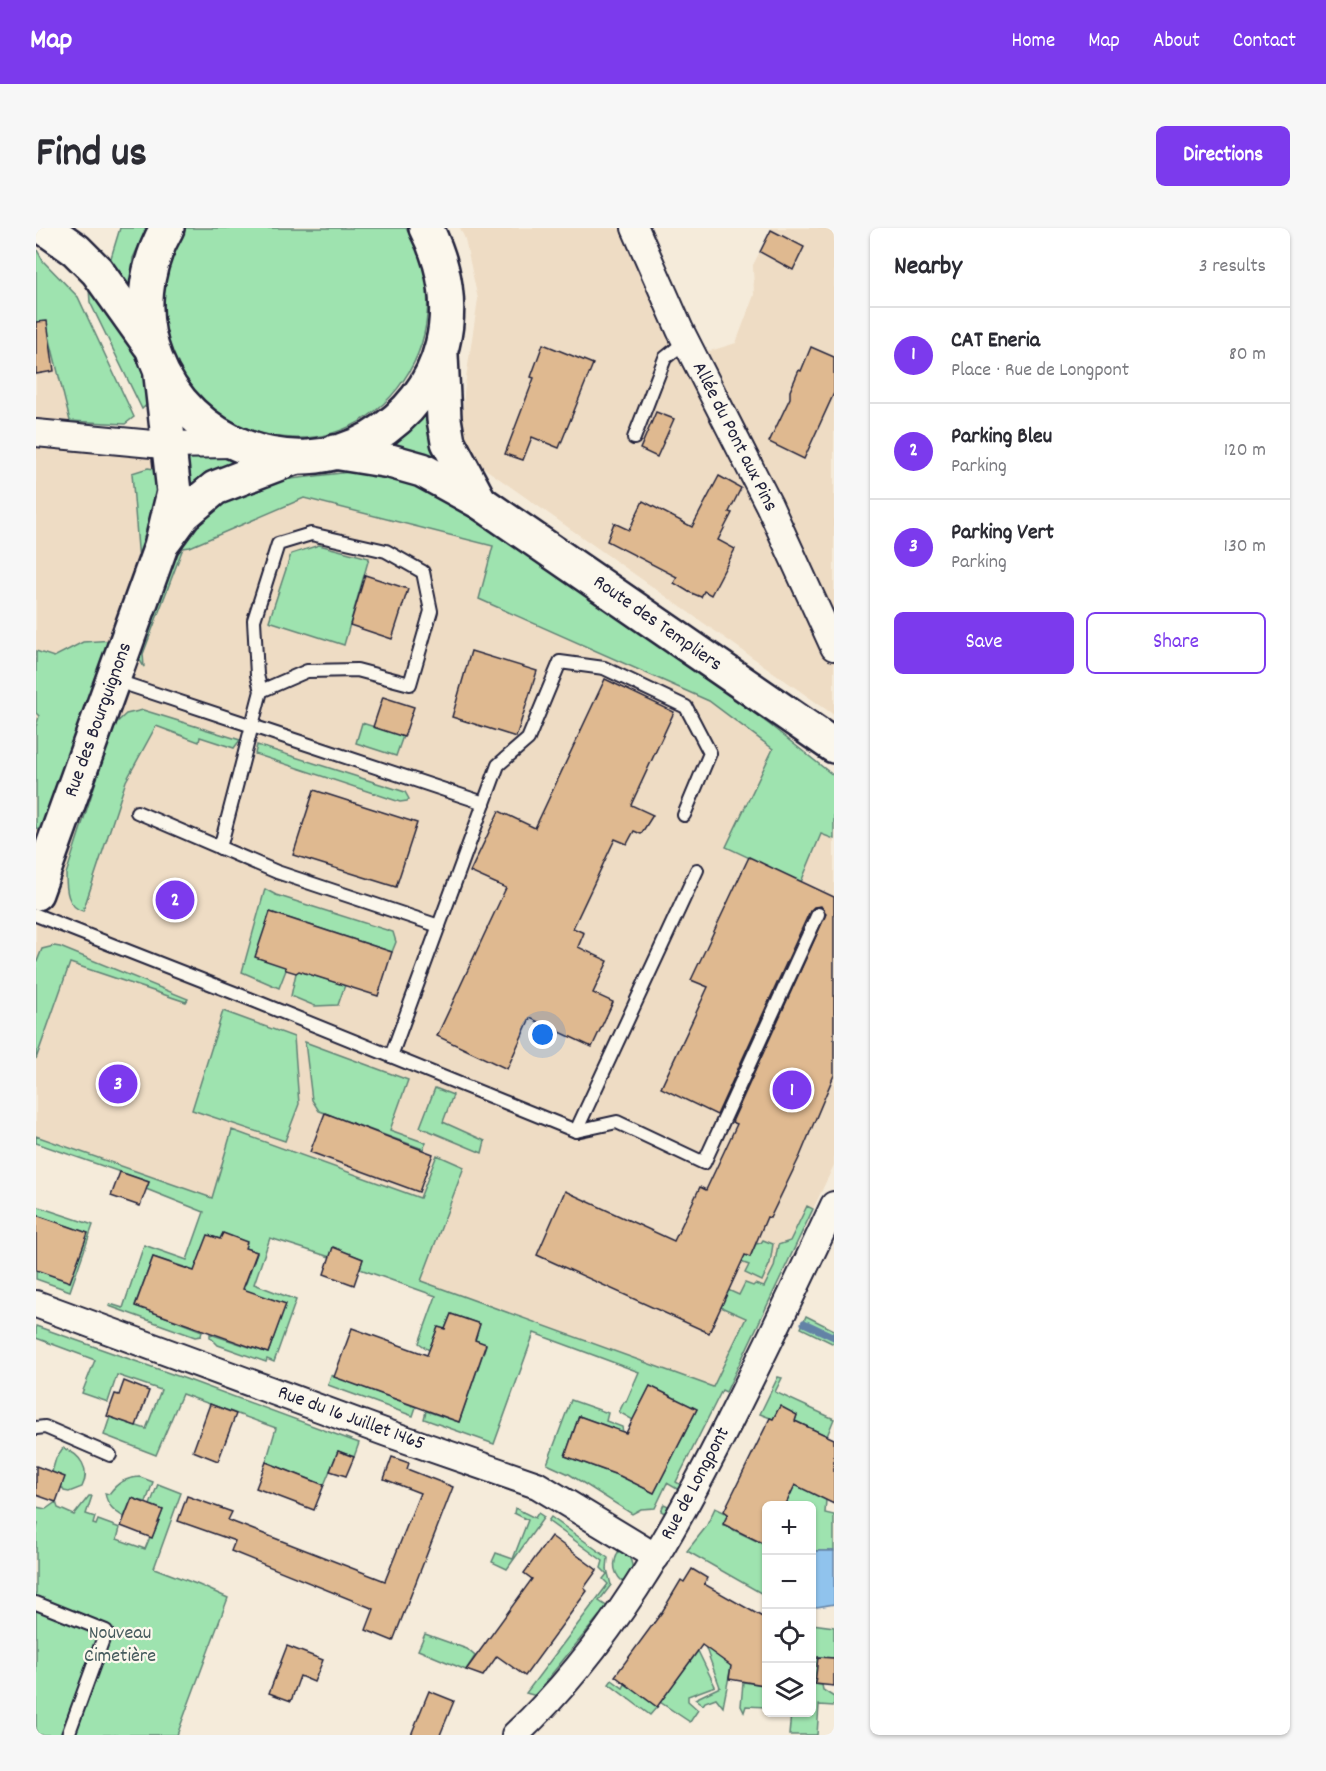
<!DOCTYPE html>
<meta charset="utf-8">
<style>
body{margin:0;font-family:Dekko,sans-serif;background:#f7f7f7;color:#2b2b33}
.controls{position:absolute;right:18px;bottom:18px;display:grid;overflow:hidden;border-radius:9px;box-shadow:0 2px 4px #0004}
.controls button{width:54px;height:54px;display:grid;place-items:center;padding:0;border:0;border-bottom:2px solid #e1e1e2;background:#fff;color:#2b2b33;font:30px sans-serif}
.you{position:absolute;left:507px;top:807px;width:21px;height:21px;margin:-15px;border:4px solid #fff;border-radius:50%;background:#1a73e8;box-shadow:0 0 0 9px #1a73e833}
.badge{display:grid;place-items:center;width:39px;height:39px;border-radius:50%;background:#7c3aed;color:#fff;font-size:20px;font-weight:700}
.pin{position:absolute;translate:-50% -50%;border:3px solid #fff;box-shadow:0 2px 6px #0006}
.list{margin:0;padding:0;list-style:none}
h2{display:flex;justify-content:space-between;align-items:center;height:78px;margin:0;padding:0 24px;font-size:26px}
h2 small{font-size:20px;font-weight:400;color:#7c7c81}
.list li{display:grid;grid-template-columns:39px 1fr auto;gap:18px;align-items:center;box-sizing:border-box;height:96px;padding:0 24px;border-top:2px solid #e1e1e2}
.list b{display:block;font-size:22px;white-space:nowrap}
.list p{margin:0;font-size:20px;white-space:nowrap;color:#7c7c81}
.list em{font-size:20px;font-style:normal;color:#7c7c81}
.actions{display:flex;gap:12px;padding:18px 24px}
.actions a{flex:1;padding:14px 0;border:2px solid #7c3aed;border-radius:9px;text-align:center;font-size:21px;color:#7c3aed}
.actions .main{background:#7c3aed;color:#fff}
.icon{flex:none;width:33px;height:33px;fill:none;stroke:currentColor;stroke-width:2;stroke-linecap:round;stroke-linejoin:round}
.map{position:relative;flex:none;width:798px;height:1507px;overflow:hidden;border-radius:9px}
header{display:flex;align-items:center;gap:36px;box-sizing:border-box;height:84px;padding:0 30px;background:#7c3aed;color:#fff}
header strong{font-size:28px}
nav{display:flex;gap:33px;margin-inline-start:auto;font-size:21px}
.intro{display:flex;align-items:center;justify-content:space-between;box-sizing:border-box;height:144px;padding:0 36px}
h1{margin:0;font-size:42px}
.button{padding:15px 27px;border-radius:9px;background:#7c3aed;color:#fff;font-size:21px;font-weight:700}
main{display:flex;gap:36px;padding:0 36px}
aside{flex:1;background:#fff;border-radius:9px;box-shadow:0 2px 4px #0004}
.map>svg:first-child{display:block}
.built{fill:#eedcc4}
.green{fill:#9ee3af;stroke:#608275;stroke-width:1.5}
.water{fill:#90c3ed;stroke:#6483a6;stroke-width:1.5}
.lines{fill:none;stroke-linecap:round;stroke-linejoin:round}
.stream{stroke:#6483a6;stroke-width:7}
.building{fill:#dfb990;stroke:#22223b;stroke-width:1.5}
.lane-casing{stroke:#22223b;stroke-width:16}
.street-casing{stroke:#22223b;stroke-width:30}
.secondary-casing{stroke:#22223b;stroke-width:38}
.lane{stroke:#fbf7ec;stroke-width:12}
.street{stroke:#fbf7ec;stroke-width:26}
.secondary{stroke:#fbf7ec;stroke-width:33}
.labels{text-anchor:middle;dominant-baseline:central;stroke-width:4.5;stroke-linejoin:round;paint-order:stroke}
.street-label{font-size:20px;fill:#22223b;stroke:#fbf7ec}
.park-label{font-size:20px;fill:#475c5e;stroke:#fbf7ec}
</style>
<header>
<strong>Map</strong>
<nav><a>Home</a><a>Map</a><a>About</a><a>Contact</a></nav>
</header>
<div class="intro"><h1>Find us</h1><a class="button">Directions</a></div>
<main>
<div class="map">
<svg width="798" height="1507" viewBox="0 0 798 1507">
<rect width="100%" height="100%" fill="#f5ebda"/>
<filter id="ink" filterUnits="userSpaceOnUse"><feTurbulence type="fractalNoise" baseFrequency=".0167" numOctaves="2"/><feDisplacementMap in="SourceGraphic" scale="12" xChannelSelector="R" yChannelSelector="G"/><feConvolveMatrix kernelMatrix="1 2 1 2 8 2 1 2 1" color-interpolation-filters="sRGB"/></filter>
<g filter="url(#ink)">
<g class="built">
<polygon points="424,0 599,0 661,127 700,115 718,67 717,37 736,0 798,0 798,487 441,235 426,203 428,164 442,71 429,11"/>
<polygon points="0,60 21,138 40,219 83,223 469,321 698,491 737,522 798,574 798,937 690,1164 494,1094 173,974 0,915"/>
</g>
<g class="green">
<polygon points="84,0 111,0 97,30 92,74 71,43"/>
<path d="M146,0H370C439,112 332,249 210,200C179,188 156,167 141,138C137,131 133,124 130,118C122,94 121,56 130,33C134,21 141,11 146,0Z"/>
<polygon points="0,20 7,33 42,69 98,189 89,196 34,193 13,108 0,109"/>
<polygon points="53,60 90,106 117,171 106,181 54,74"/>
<polygon points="398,176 424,251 341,224"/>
<polygon points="146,228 195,228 219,237 157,269 146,259"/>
<polygon points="112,240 118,241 126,246 123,266 103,333 96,245"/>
<polygon points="331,242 394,254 622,414 734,497 798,548 798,611 785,606 765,654 690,619 737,521 673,473 443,371 457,318 268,270 154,319 147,320 107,426 108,439 100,426 138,316 158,290 212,256"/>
<polygon points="283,317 333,330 308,417 233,393 255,326"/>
<polygon points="77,412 10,603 0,600 0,499 3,488 0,485 0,423 18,429 47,414"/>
<path d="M107,482L204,512L198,520L164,509L163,514L120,498L90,553L47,683C31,679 30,661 30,646L78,497L90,486Z"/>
<polygon points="326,495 367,508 360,528 320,515"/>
<polygon points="221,517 369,564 373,571 371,573 364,574 219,526"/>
<polygon points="229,661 240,667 357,704 360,714 356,724 234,684 250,742 243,760 206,744"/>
<polygon points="18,718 24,719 152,771 150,774 34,735 0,831 0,736 6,721"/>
<polygon points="263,743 309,757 302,777 279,778 255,768 260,745"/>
<polygon points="187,783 258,809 263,876 249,913 156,882"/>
<polygon points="269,814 372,852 354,902 390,915 387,921 283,883 276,872"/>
<polygon points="399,860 417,867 407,894 449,913 446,925 384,899"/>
<polygon points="196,902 384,970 401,927 428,939 385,1053 677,1159 710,1090 685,1079 692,1062 703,1067 709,1055 717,1058 719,1056 728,1059 738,1039 742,1017 754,1013 771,978 777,981 690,1164 686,1162 640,1254 648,1259 632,1287 625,1283 628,1276 634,1279 643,1262 631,1255 619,1280 605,1281 596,1286 533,1246 511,1236 535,1172 572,1185 570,1193 586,1199 587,1204 543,1188 529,1228 584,1248 618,1265 661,1181 614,1158 597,1192 583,1184 588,1174 590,1174 603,1144 498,1105 458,1216 388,1191 390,1183 423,1194 450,1117 439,1112 444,1096 415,1086 409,1101 402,1100 393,1122 383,1115 400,1068 324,1041 327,1031 298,1020 294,1029 234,1010 218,1056 260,1072 238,1134 231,1131 230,1134 182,1117 174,1109 174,1106 232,1125 249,1077 206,1066 207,1055 210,1055 221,1024 209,1020 187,1005 184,1011 173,1008 161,1047 151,1040 117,1029 99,1077 166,1103 165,1108 159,1109 73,1078 74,1076 87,1080 108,1017 151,1032 168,984 110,961 113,954 0,915 0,908 176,970"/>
<polygon points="0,978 57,997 34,1063 0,1051 0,1042 51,1005 0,987"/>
<polygon points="727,1012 737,1016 734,1035 726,1053 709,1045 713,1037 705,1034 709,1027 714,1029 720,1016 725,1015"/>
<polygon points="770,1088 798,1102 798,1116 765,1100"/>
<polygon points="0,1098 150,1151 323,1215 318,1229 302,1223 288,1257 230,1234 240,1200 146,1166 120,1227 68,1207 74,1189 110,1201 125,1162 81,1147 72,1174 46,1165 59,1132 0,1110"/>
<polygon points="295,1147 380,1179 377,1188 292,1157"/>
<polygon points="742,1149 746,1150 739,1164 798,1191 791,1208 759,1193 761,1187 744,1179 737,1191 724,1186"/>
<path d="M27,1220C44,1226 55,1241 46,1259L33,1264L28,1263L16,1244L20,1230Z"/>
<path d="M104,1249L117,1254L110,1274L98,1271L95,1272L88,1289C78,1283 71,1277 69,1265L73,1266C81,1255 89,1250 104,1249Z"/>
<polygon points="761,1252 790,1272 789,1285 798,1287 798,1323 776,1323 776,1278 749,1278"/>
<polygon points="122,1256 145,1265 118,1340 163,1357 192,1370 141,1507 0,1507 0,1304 2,1296 0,1295 0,1279 10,1281 20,1274 22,1280 38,1287 53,1268 56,1268 50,1286 59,1289 57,1296 60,1297 62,1292 84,1300 81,1311 109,1321 114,1309 116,1309 127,1282 114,1277"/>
<polygon points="479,1280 499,1290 502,1285 508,1289 471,1341 456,1334 460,1325 477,1331 492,1292 478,1285"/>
<polygon points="679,1280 692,1286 687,1297 729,1317 730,1315 730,1368 651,1323 670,1299"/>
<polygon points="515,1289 572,1330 571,1341 575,1357 563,1373 572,1379 568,1392 563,1388 510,1453 514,1458 504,1469 490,1465 572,1356 567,1351 571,1346 565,1340 567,1333 512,1293"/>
<path d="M585,1319C598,1332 599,1341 592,1358C576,1347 575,1335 585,1319Z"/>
<polygon points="776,1396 798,1399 798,1430 782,1429 779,1456 786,1457 787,1462 798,1469 798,1478 783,1477 781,1507 753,1507 755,1485 776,1484"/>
<polygon points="389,1406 431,1421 439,1428 430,1442 382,1422"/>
<polygon points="668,1415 695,1438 687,1479 680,1470 669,1474 667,1477 659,1471 684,1459"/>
<polygon points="662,1423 679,1458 652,1468 652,1473 662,1482 654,1494 624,1474"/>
<polygon points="730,1434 730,1479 710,1478 708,1484 705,1478 707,1454 728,1457"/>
<polygon points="576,1452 587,1460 589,1456 621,1479 614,1487 573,1456"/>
</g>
<polygon class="water" points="776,1323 798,1323 798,1376 781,1379 776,1378"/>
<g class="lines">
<polyline class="stream" points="768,1095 798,1109"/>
</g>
<g class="building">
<polygon points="735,2 768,19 757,42 724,24"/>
<polygon points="11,93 18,143 0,146 0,94"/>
<polygon points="507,116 557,136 523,220 496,209 487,232 469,226 498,150 495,149"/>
<polygon points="775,119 798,129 798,165 768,231 733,214 754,170 754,163 763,142 765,143"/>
<polygon points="620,184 638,191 621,229 604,221"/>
<polygon points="683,248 705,260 693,284 696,285 682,312 699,321 675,367 668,363 665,369 653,364 638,355 641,349 571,313 578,295 593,302 607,273 656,299"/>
<polygon points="329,347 372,361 356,411 314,397"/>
<polygon points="435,423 501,443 480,509 416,489"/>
<polygon points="569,451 638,484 595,577 617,587 605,606 598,603 591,616 579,611 537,700 548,705 542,719 572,733 557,765 577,774 556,819 494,790 471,841 401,808 470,660 434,644 463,583 499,600"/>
<polygon points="347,469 378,479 368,509 337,499"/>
<polygon points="278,562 381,595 360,659 257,627"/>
<polygon points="713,629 798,669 798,847 764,928 734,990 731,989 714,1029 709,1027 673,1105 501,1027 529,963 638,1013 664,959 670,962 701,896 696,894 790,686 785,678 778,679 774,683 681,887 625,860 672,759 655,752"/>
<polygon points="234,684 356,724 342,768 263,743 260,745 250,742 249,739 219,729"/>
<polygon points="289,885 397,926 383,964 274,924"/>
<polygon points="84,944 113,954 104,978 75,968"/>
<polygon points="0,987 52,1005 34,1054 0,1042"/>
<polygon points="187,1005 211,1014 209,1020 221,1024 207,1061 250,1076 232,1125 99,1078 117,1029 158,1043 172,1007 184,1011"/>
<polygon points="297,1019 327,1031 318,1057 288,1046"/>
<polygon points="415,1086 444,1096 439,1112 450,1116 423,1194 298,1149 316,1100 391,1127 402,1099 409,1101"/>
<polygon points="88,1153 113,1163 100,1198 71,1188 79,1166 83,1167"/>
<polygon points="614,1158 661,1181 618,1265 584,1248 529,1228 543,1188 590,1205"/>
<polygon points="174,1176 200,1186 182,1233 157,1223"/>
<polygon points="744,1178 761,1187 759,1193 798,1211 798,1276 759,1257 749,1278 730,1278 730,1317 687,1296 692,1286 688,1283 734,1190 737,1191"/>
<polygon points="302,1223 318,1229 310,1248 294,1243"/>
<polygon points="356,1229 373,1235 371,1241 417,1259 357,1413 330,1402 338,1381 195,1323 199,1313 142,1293 151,1268 196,1284 192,1292 349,1353 384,1265 348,1251"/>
<polygon points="230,1234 288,1257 278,1282 220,1260"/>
<polygon points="0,1238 29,1249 20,1274 0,1267"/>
<polygon points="96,1270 127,1282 116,1310 85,1298"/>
<polygon points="515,1308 561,1342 548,1360 551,1363 489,1448 461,1428 447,1448 430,1442 496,1351 488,1345"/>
<polygon points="656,1341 671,1350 668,1356 730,1391 730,1434 728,1457 693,1451 695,1438 666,1417 621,1479 579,1448 626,1384 645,1352 648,1354"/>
<polygon points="251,1418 287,1432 278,1454 264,1448 255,1473 233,1465"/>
<polygon points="782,1429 798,1430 798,1458 779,1456"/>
<polygon points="393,1463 418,1473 404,1507 375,1507"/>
</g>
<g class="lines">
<g class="lane-casing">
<g id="lane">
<polyline points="598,210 629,130 650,113"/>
<polyline points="78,452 448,575"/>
<polyline points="101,584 241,644 403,698"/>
<polyline points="184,620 225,463 221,447 218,392 242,316 275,306 350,323 387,344 395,383 374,456 321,442 271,443 225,463"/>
<polyline points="0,687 219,773 540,903 661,642"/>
<polyline points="355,828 462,537 492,511 524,434 568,440 650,479 674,525 648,587"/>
<polyline points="540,903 581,894 668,935 782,686"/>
<polyline points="0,1200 9,1199 74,1227"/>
<polyline points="0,1375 70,1403 32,1507"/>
</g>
</g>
<g class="street-casing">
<g id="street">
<polyline points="599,0 644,102 733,277 798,419"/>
<polyline points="0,205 127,217 199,216"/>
<polyline points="0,1076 351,1205 501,1257 620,1329"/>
<path d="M479,1507C573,1419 636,1307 693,1194C729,1122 764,1050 798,977"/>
</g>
</g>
<g class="secondary-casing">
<g id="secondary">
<polyline points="9,0 40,22 61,43 113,116"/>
<path d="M131,0C108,40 103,88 120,131C152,215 255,256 335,210C412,164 430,77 390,0"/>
<polyline points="405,127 408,191 412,214 444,274"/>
<polyline points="298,224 354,233 386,242 444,274 798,518"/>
<polyline points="129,312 148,286 179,260 257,230"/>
<polyline points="0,665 125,318 138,264 125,148"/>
</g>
</g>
<use href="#lane" class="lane"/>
<use href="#street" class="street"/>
<use href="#secondary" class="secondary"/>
</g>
</g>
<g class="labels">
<g class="street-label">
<text transform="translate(698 209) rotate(63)">Allée du Pont aux Pins</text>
<text transform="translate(621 396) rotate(35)">Route des Templiers</text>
<text transform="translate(63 492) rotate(-70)">Rue des Bourguignons</text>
<text transform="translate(315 1191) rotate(20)">Rue du 16 Juillet 1465</text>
<text transform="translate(660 1256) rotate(-62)">Rue de Longpont</text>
</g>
<g class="park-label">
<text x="84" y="1406">Nouveau<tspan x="84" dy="23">Cimetière</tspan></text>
</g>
</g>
</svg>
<div class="controls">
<button>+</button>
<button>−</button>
<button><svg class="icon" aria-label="locate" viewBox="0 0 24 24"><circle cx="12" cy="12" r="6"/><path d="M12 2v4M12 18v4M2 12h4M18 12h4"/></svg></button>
<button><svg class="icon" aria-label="layers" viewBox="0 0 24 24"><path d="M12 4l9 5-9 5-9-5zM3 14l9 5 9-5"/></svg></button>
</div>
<div class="you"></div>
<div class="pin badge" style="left:756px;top:862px">1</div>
<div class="pin badge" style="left:139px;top:672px">2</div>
<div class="pin badge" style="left:82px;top:856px">3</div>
</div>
<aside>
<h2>Nearby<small>3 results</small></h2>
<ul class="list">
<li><span class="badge">1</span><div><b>CAT Eneria</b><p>Place · Rue de Longpont</p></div><em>80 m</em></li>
<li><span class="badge">2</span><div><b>Parking Bleu</b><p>Parking</p></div><em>120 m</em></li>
<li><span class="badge">3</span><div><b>Parking Vert</b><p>Parking</p></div><em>130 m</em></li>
</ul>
<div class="actions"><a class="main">Save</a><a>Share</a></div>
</aside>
</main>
